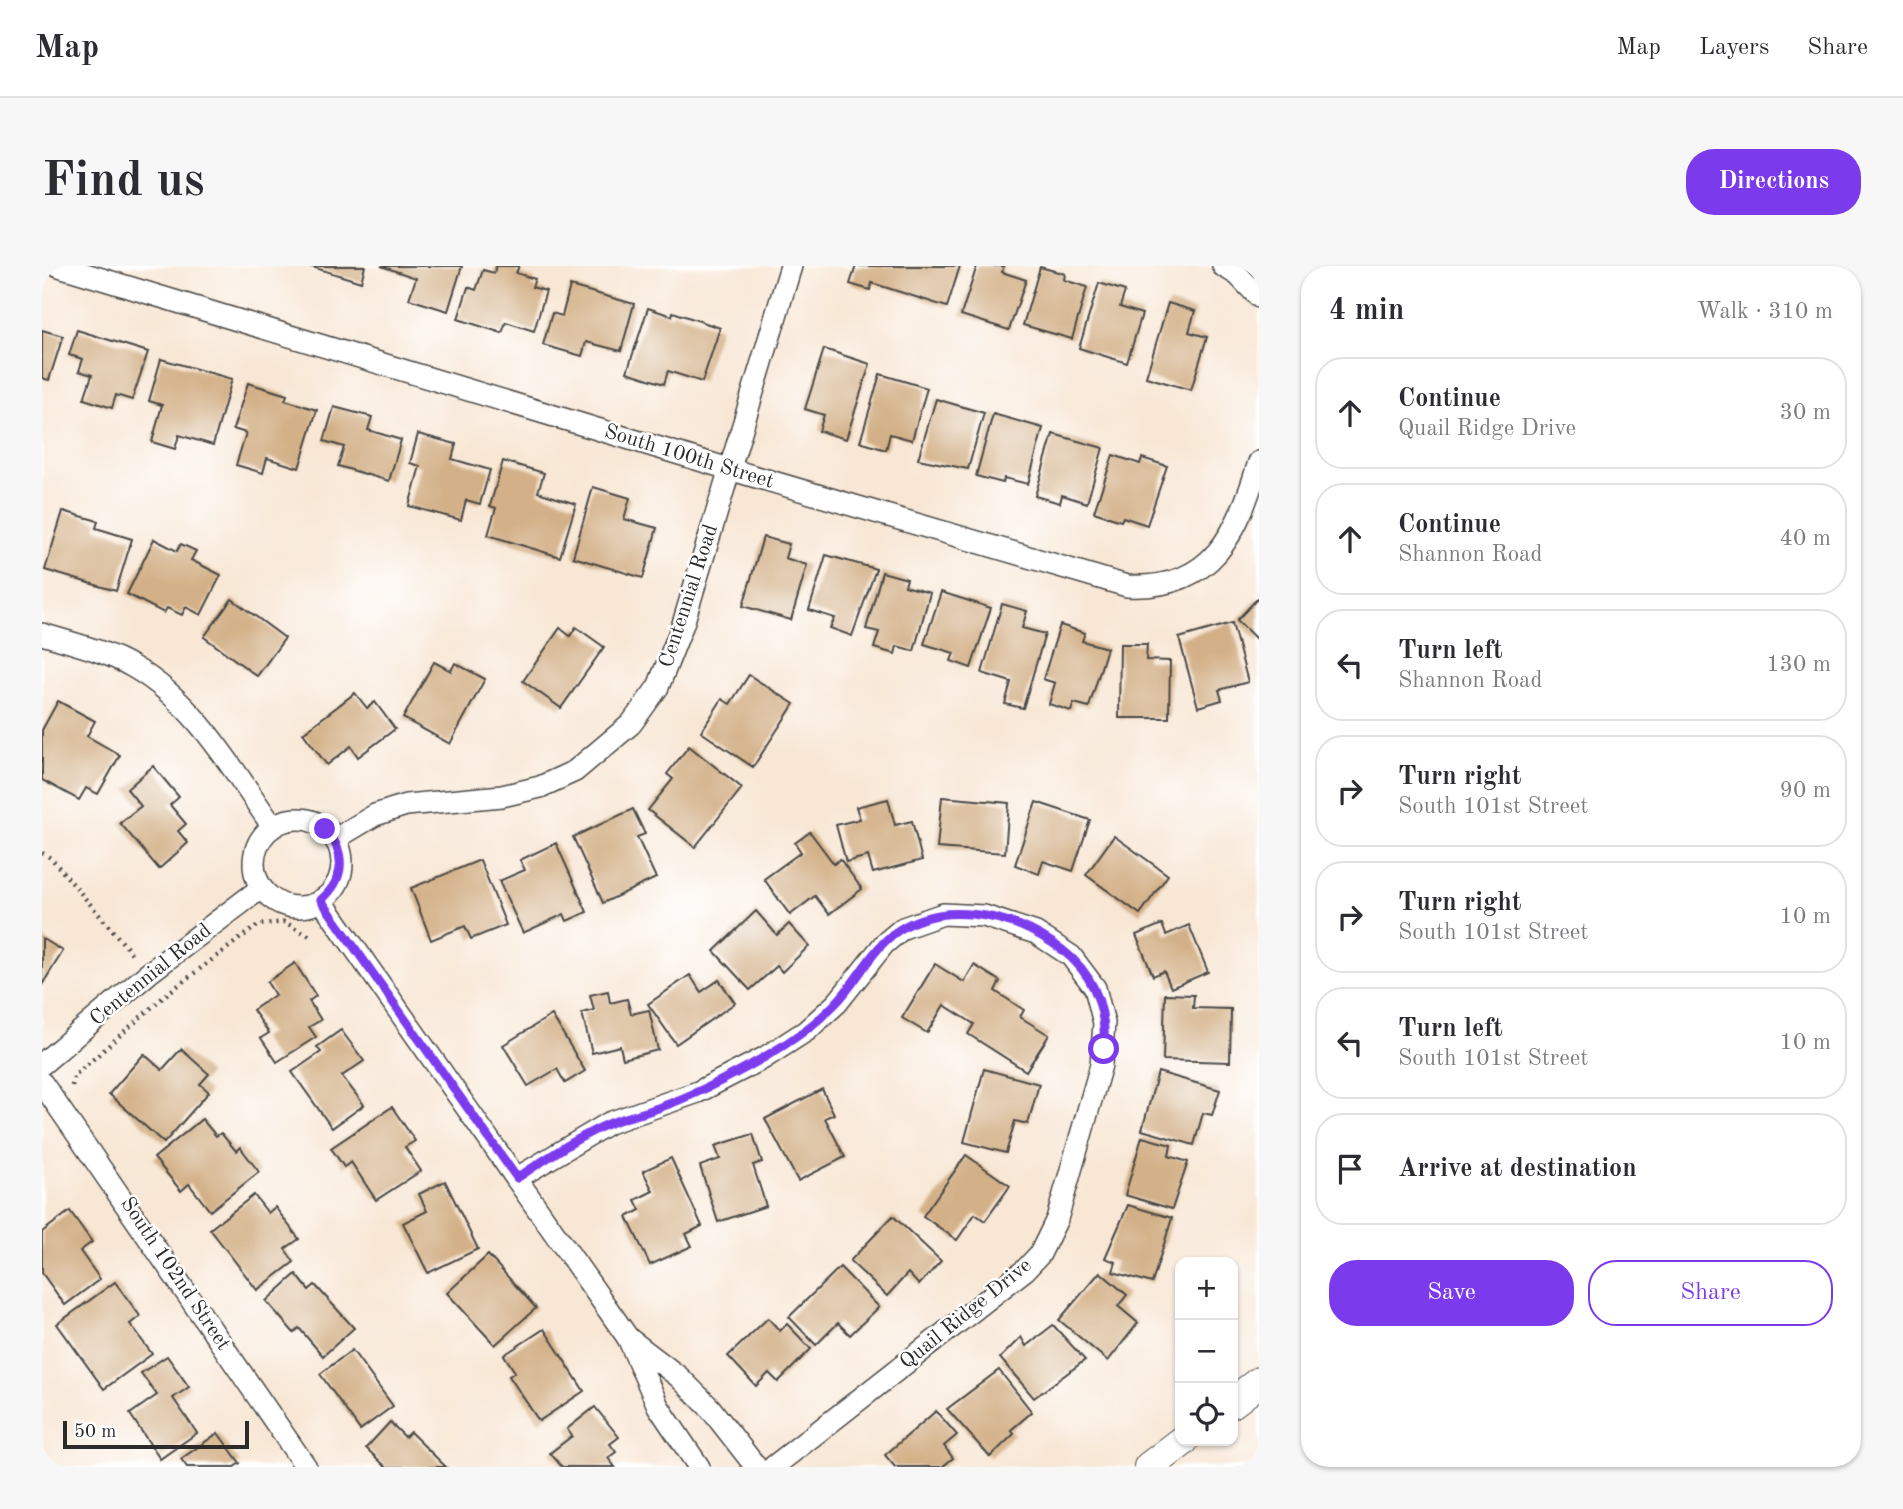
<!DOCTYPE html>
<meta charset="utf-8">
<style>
body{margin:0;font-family:"Old Standard TT",serif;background:#f7f7f7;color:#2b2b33}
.controls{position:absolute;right:21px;bottom:21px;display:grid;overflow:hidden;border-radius:14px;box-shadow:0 2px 5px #0004}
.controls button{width:63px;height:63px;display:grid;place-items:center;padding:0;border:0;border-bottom:2px solid #e1e1e2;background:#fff;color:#2b2b33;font:35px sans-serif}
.scale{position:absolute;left:21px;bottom:18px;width:186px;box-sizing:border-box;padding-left:7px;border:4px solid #2b2b2b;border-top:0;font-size:19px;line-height:24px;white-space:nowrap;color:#2b2b2b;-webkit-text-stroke:5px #fff;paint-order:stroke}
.stop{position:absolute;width:21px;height:21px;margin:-16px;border:5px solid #7c3aed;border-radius:50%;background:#fff}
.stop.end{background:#7c3aed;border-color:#fff;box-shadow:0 2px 7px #0008}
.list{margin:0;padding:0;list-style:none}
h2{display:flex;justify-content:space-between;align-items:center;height:91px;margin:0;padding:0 28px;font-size:30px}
h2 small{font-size:23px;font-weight:400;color:#7c7c81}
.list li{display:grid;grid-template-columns:46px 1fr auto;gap:21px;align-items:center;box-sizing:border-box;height:112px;margin:0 14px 14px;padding:0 14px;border:2px solid #e1e1e2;border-radius:28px}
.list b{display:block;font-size:26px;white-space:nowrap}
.list p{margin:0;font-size:23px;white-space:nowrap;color:#7c7c81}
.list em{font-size:23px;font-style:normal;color:#7c7c81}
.actions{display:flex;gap:14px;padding:21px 28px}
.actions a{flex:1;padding:16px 0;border:2px solid #7c3aed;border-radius:28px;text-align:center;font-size:24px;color:#7c3aed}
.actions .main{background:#7c3aed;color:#fff}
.icon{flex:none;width:38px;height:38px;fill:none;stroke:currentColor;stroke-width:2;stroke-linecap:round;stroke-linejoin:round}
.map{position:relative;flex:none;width:1217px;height:1201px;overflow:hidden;border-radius:28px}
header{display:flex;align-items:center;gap:42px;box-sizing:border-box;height:98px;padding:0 35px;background:#fff;border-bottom:2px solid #e1e1e2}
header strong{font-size:33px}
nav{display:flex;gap:38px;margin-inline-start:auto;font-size:24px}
.intro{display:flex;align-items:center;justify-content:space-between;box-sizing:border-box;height:168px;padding:0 42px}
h1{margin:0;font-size:49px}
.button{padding:18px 32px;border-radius:28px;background:#7c3aed;color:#fff;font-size:24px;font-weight:700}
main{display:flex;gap:42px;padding:0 42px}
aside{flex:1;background:#fff;border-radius:28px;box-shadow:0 2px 5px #0004}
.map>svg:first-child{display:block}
.building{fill:#d3b087}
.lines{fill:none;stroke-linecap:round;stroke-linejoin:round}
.street-casing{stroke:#4a4744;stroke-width:24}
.secondary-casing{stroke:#4a4744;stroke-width:32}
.path{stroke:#4a4744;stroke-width:4.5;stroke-dasharray:2 5;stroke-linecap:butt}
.street{stroke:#fff;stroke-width:21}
.secondary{stroke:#fff;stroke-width:30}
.route{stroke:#7c3aed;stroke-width:9}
.labels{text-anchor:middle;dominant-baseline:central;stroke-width:5;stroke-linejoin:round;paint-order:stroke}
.street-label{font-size:21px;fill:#2b2b2b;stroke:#fff}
</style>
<header>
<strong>Map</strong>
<nav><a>Map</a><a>Layers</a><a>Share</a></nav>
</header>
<div class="intro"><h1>Find us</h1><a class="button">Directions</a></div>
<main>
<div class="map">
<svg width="1217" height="1201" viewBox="0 0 1217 1201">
<rect width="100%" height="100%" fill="#fff"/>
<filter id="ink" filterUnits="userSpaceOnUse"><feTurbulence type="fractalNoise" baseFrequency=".0143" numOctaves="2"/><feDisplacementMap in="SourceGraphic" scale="14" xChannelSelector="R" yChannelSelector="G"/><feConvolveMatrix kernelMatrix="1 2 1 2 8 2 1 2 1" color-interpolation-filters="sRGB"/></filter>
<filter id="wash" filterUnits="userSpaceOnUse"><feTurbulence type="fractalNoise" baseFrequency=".00686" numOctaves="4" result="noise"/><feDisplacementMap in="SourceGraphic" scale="28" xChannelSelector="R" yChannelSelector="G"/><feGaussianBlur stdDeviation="1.57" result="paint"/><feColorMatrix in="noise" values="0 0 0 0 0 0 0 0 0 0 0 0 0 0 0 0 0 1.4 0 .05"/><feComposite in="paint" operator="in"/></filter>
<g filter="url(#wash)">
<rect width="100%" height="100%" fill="#f8e7d5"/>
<g id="blocks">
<g class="building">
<polygon points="267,0 323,0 319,16"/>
<polygon points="339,0 420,0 406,45 367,33 374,12"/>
<polygon points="454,0 477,0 474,7 493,13 490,21 504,25 492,65 464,56 460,67 416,53 426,21 434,24 441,4 452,7"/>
<polygon points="814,0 918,0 905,41 830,17 828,24 808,18"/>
<polygon points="935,0 962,0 960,6 984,14 967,64 919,49"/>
<polygon points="998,1 1023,8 1022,14 1045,21 1030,73 981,59"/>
<polygon points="1057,17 1083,25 1078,41 1100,48 1085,97 1037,82"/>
<polygon points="528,20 592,38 579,85 544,76 540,90 501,79 510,47 520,50"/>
<polygon points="1126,37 1153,45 1147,66 1165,71 1149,124 1104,111"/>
<polygon points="606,42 630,50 631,46 678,62 660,116 626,105 622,118 585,106"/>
<polygon points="0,64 21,70 7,114 0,112"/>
<polygon points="35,64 106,86 90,134 74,129 70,142 42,133 50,109 37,105 41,93 27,89"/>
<polygon points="782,83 828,98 804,173 777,165 782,149 763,143"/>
<polygon points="119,93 190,113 171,179 137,169 133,183 110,176 120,139 107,135"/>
<polygon points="838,108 885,122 870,174 848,168 844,184 818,176"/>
<polygon points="206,117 245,129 243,134 275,144 257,202 225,192 221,207 194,199 204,167 191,163"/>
<polygon points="894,133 942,147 926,203 876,193"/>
<polygon points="292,141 330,151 326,164 359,174 347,215 296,200 302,181 282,175"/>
<polygon points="951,148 1001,162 986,218 962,212 961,217 934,210"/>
<polygon points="376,168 414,178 410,193 448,204 438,238 424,234 419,254 367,240 378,200 368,197"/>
<polygon points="1011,168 1061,182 1045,237 1020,229 1018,237 993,230"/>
<polygon points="1071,189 1098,198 1100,192 1125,200 1105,259 1081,251 1079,255 1052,246"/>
<polygon points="461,195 502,207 496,226 534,238 518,291 446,269 454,242 448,240"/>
<polygon points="551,221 588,232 582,253 615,262 601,312 531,291"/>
<polygon points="21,245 56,255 54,262 90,273 74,325 3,304"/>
<polygon points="721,271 747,278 743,292 765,299 749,354 701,340"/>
<polygon points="112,273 135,285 139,278 154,285 149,294 179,309 159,349 144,341 140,349 125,342 122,347 85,328"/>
<polygon points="784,289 834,303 810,370 788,362 793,352 767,344"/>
<polygon points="840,306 865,313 863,320 888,327 872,385 855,380 853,388 832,382 837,366 824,363"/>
<polygon points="899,326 949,342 929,402 909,395 912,387 882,378"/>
<polygon points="190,333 243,372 215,410 162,371"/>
<polygon points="1215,333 1217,335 1217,376 1195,354"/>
<polygon points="960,338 985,345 980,362 1003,368 981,442 963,438 969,416 940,407"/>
<polygon points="1190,357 1206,416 1177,424 1180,434 1156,441 1137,372"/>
<polygon points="1018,359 1043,367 1040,375 1065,382 1047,441 1032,437 1029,445 1007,438 1013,417 1001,413"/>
<polygon points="534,361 562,381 519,442 481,415 518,362 528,370"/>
<polygon points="1078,378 1105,378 1104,394 1128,395 1127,452 1077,452"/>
<polygon points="392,396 409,405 413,397 443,413 408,478 361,452"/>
<polygon points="707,409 752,438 711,501 659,466 680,433 688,438"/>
<polygon points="313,427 325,442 333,436 353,463 316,491 309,480 285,499 261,467"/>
<polygon points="16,435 53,455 45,470 78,489 56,528 44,522 37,534 0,514 0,464"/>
<polygon points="647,480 700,522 653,581 606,544 631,513 625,508"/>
<polygon points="111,500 137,531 128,539 144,558 136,565 146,577 117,603 78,557 99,540 85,523"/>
<polygon points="900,531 967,537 963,587 895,582"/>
<polygon points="846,533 853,559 870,555 880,594 831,607 826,590 804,596 794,559 818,553 814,541"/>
<polygon points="994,536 1048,554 1031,605 1001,595 997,608 973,599"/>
<polygon points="591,543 603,568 595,571 614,612 561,637 531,571"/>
<polygon points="768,566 792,598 798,593 820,623 787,648 773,630 748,649 722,613 759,586 753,577"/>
<polygon points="1072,570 1126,609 1098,648 1044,609"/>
<polygon points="514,577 545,646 525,655 522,648 481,667 457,615 483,604 478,594"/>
<polygon points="438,594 464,659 429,673 423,660 389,674 369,622"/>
<polygon points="714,645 735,669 747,658 767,680 740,706 735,700 708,724 672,685"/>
<polygon points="1120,658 1124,669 1147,659 1166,706 1129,722 1122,705 1111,710 1094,669"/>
<polygon points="0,672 21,685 0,719"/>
<polygon points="253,697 274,730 267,735 279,754 267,761 274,771 235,796 219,772 227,767 211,744 233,729 225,716"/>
<polygon points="893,698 922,716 932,699 958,715 953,725 982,744 978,751 1007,769 984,805 926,768 932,758 902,739 885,767 860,752"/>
<polygon points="648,709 659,726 677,714 693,737 634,778 606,738"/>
<polygon points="566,725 568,737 585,733 589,748 607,744 616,784 581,793 578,780 550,787 540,747 552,744 548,729"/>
<polygon points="1123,728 1152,729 1151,742 1189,743 1188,796 1121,794"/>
<polygon points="510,749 543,805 523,817 515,803 486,820 461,779"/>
<polygon points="299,764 322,795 300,810 322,839 290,862 250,806 279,786 275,781"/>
<polygon points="139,783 167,808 158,818 167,826 122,877 67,828 102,788 120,804"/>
<polygon points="942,803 997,818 986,858 973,855 964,887 922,876"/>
<polygon points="1116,806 1178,824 1170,849 1161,847 1152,879 1100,864"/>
<polygon points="780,823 792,848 783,852 803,891 756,915 723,853"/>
<polygon points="350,841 373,875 363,881 379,905 334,934 309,896 302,901 289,882"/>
<polygon points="160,853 174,870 179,867 194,885 198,881 217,906 168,945 147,918 139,925 112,892"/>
<polygon points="711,868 720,896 711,899 724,940 676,956 658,900 678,893 673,880"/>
<polygon points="1100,871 1129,879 1127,890 1146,896 1130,943 1083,929"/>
<polygon points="924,889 968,920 943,955 933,948 915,974 881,950"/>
<polygon points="629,892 660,960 644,968 650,980 608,999 585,951 598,944 593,934 611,925 601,905"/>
<polygon points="403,915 436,983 386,1007 361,957 385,945 377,928"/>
<polygon points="212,929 226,947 233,941 257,973 243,983 252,996 215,1024 168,963"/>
<polygon points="1086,939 1130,952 1110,1017 1071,1006 1074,996 1063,992"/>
<polygon points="28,945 50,976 38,985 58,1013 23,1039 0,1007 0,966"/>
<polygon points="851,950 899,995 877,1019 866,1007 845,1030 808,995"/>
<polygon points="446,989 494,1042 453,1079 405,1027"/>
<polygon points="798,1001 837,1041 808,1069 796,1057 774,1079 747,1051"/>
<polygon points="1058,1006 1085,1029 1076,1040 1096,1057 1066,1095 1017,1054"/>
<polygon points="254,1008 267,1024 273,1019 312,1062 281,1090 257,1062 252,1067 224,1035"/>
<polygon points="73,1016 98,1050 88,1058 110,1088 62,1123 15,1058"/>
<polygon points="726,1052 738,1065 745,1058 769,1083 736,1116 727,1107 714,1120 686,1090"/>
<polygon points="1011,1059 1043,1094 992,1132 958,1092 979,1071 984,1080"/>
<polygon points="502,1063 542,1125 497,1155 467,1110 473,1106 462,1089"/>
<polygon points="310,1084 351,1140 318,1164 278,1108"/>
<polygon points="125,1090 147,1121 131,1132 155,1167 118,1193 88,1148 115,1129 99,1107"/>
<polygon points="957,1104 990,1146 969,1164 972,1168 948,1191 905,1143"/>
<polygon points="553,1141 577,1171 568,1178 574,1186 566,1192 573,1201 520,1201 508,1187 530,1170 525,1163"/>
<polygon points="894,1145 915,1169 902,1180 911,1192 900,1201 853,1201 843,1189"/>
<polygon points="348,1156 363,1171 368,1166 404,1201 344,1201 324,1182"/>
<polygon points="176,1167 198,1197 192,1201 145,1201 139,1193"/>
</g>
</g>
</g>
<g filter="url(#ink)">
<use href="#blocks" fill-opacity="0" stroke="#4a4744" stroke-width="2"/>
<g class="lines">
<g class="street-casing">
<g id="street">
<path d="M17,0L687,203L1085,320C1172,324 1195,267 1217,196"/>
<polyline points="1181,0 1196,9 1217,31"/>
<path d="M0,368C30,377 64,385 91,401C153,436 191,504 231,561"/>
<circle cx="256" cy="597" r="44"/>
<polyline points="293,573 333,549 364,539 460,530 498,521 533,505 589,458 616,421 641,358 749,0"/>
<polyline points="279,634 586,1072"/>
<polyline points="0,798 107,707 219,622"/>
<polyline points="0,817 264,1201"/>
<polyline points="475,912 567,857 656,826 722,792 764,765 795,737 842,678 861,662 901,648 942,650 994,667 1029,690 1053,722 1062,757 1059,799 1015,953 998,988 983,1004 731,1201"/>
<polyline points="657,1201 616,1140 586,1072 637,1111 668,1142 714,1201"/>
</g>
</g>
<g class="secondary-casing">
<g id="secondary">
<polyline points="1191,1136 1217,1116"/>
<polyline points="1107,1201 1141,1175"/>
</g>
</g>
<g class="path">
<polyline points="0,587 9,592 92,690"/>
<polyline points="30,820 32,810 126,727 216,659 242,656 270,671"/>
</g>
<use href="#street" class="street"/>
<use href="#secondary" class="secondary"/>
</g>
</g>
<g class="lines" filter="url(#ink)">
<path class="route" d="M283,563C305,587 303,613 279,634L475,912C504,893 534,872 566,858C582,851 600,848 616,842C653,829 688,811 721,792C747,777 772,760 793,738C814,717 827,688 850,669C895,633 965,647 1009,676C1049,701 1065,737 1062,783"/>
</g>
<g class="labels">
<g class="street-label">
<text transform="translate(647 191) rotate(17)">South 100th Street</text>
<text transform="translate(647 330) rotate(-72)">Centennial Road</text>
<text transform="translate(109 709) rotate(-39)">Centennial Road</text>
<text transform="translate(133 1008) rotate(56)">South 102nd Street</text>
<text transform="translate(924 1048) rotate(-39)">Quail Ridge Drive</text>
</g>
</g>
</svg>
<div class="controls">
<button>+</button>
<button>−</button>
<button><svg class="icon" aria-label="locate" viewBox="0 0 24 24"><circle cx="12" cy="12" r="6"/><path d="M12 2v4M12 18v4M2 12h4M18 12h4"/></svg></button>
</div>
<div class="scale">50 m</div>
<div class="stop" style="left:1062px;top:783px"></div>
<div class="stop end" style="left:283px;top:563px"></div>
</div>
<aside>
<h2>4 min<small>Walk · 310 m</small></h2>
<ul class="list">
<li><svg class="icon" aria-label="ahead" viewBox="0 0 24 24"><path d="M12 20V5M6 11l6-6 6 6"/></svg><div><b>Continue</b><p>Quail Ridge Drive</p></div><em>30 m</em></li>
<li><svg class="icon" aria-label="ahead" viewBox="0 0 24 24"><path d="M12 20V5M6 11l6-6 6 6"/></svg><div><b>Continue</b><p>Shannon Road</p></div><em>40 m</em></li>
<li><svg class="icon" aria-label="left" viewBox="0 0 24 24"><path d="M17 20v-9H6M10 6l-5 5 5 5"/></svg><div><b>Turn left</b><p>Shannon Road</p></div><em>130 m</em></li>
<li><svg class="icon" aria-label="right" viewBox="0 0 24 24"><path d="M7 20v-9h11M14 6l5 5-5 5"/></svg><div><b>Turn right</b><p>South 101st Street</p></div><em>90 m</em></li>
<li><svg class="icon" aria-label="right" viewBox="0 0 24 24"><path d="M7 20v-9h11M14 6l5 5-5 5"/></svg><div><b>Turn right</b><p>South 101st Street</p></div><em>10 m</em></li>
<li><svg class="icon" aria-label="left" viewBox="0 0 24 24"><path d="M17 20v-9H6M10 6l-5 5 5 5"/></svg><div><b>Turn left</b><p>South 101st Street</p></div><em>10 m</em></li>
<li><svg class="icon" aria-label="arrive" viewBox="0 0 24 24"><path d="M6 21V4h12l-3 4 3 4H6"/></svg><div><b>Arrive at destination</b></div></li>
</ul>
<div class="actions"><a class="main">Save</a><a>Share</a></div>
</aside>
</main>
